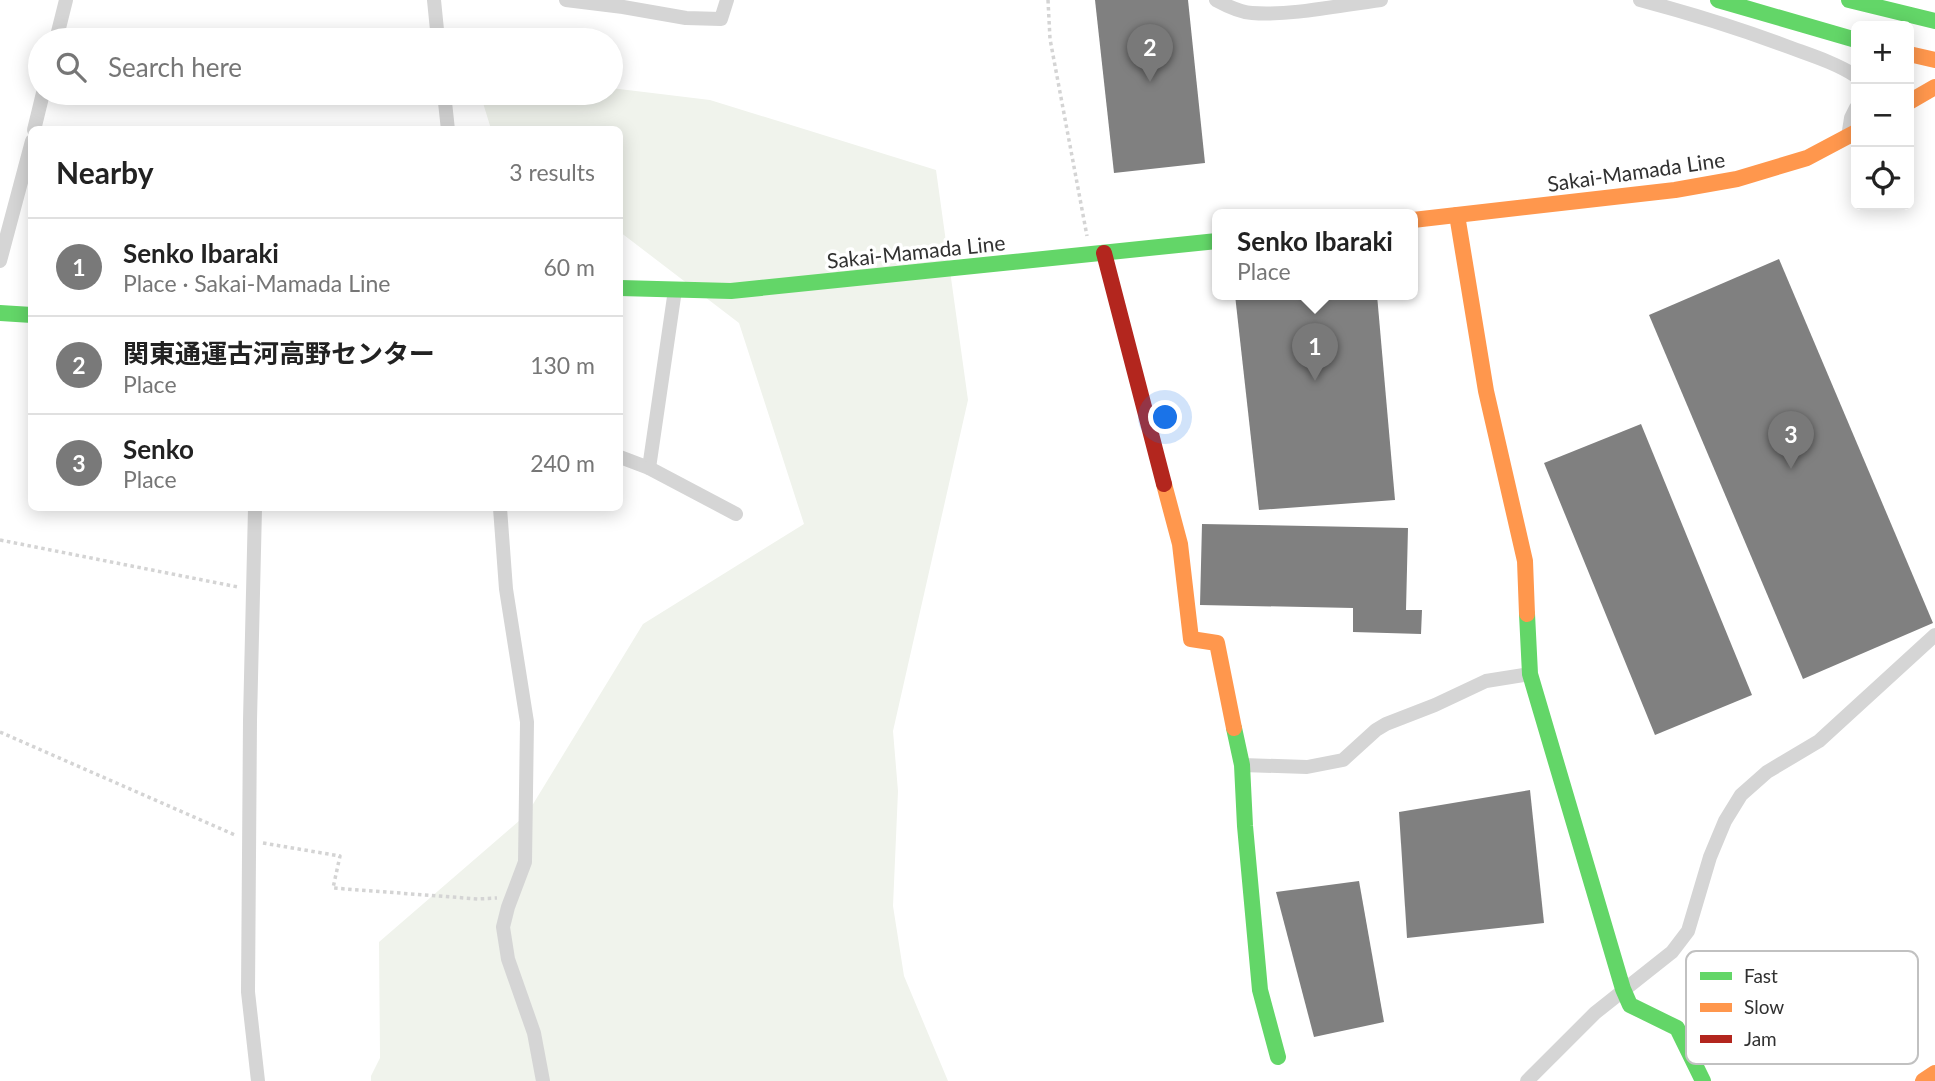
<!DOCTYPE html>
<meta charset="utf-8">
<style>
body{margin:0;font-family:Lato,"Noto Sans JP",sans-serif;background:#f6f6f6;color:#222}
.controls{position:absolute;right:21px;top:21px;display:grid;overflow:hidden;border-radius:10px;box-shadow:0 4px 18px #0003}
.controls button{width:63px;height:63px;display:grid;place-items:center;padding:0;border:0;border-bottom:2px solid #e0e0e0;background:#fff;color:#222;font:35px sans-serif}
.you{position:absolute;left:1166px;top:418px;width:24px;height:24px;margin:-18px;border:5px solid #fff;border-radius:50%;background:#1a73e8;box-shadow:0 0 0 10px #1a73e833}
.badge{display:grid;place-items:center;width:46px;height:46px;border-radius:50%;background:#797979;color:#fff;font-size:23px;font-weight:700}
.pin{position:absolute;translate:-50% -58px;filter:drop-shadow(0 2px 4px #0008)}
.pin::after{content:'';position:absolute;top:37px;width:24px;height:21px;background:inherit;clip-path:polygon(0 0,100% 0,50% 100%)}
.popup{position:absolute;left:1212px;top:209px;width:206px;height:91px;box-sizing:border-box;display:grid;place-content:center;border-radius:10px;background:#fff;filter:drop-shadow(0 2px 5px #0005);font-size:23px;white-space:nowrap;color:#767676}
.popup b{font-size:26px;color:#222}
.popup::after{content:'';position:absolute;left:50%;top:100%;margin-left:-14px;border:14px solid transparent;border-top-color:#fff}
.list{margin:0;padding:0;list-style:none}
h2{display:flex;justify-content:space-between;align-items:center;height:91px;margin:0;padding:0 28px;font-size:30px}
h2 small{font-size:23px;font-weight:400;color:#767676}
.list li{display:grid;grid-template-columns:46px 1fr auto;gap:21px;align-items:center;box-sizing:border-box;height:98px;padding:0 28px;border-top:2px solid #e0e0e0}
.list b{display:block;font-size:26px;white-space:nowrap}
.list p{margin:0;font-size:23px;white-space:nowrap;color:#767676}
.list em{font-size:23px;font-style:normal;color:#767676}
.icon{flex:none;width:38px;height:38px;fill:none;stroke:currentColor;stroke-width:2;stroke-linecap:round;stroke-linejoin:round}
.map{position:relative;flex:none;width:1935px;height:1081px;overflow:hidden}
.search{position:absolute;background:#fff;box-shadow:0 4px 18px #0003;left:28px;top:28px;width:595px;height:77px;display:flex;align-items:center;gap:18px;box-sizing:border-box;padding:0 24px;border-radius:38px;color:#767676;font-size:26px}
.panel{position:absolute;background:#fff;box-shadow:0 4px 18px #0003;left:28px;top:126px;width:595px;height:385px;border-radius:10px}
.map>svg:first-child{display:block}
.green{fill:#f0f3ec}
.building{fill:#808080}
.lines{fill:none;stroke-linecap:round;stroke-linejoin:round}
.path{stroke:#d4d4d4;stroke-width:3.5;stroke-dasharray:3.5 3.5;stroke-linecap:butt}
.street{stroke:#d5d5d5;stroke-width:14}
.fast{stroke:#63d668;stroke-width:16}
.slow{stroke:#ff974d;stroke-width:16}
.jam{stroke:#b3261e;stroke-width:16}
.labels{text-anchor:middle;dominant-baseline:central;stroke-width:7;stroke-linejoin:round;paint-order:stroke}
.street-label{font-size:21px;fill:#313131;stroke:#fff}
.key{fill:#fff;stroke:#c1c1c1;stroke-width:2}
.key-label{font-size:19px;fill:#313131}
</style>
<div class="map">
<svg width="1935" height="1081" viewBox="0 0 1935 1081">
<rect width="100%" height="100%" fill="#fff"/>
<polygon class="green" points="611,88 710,100 936,170 968,400 893,731 898,791 893,906 904,976 948,1081 371,1081 371,1076 380,1058 379,942 527,814 643,624 804,524 739,323 620,232 620,130 491,129 480,93 611,93"/>
<g class="building">
<polygon points="1095,0 1188,0 1205,163 1114,173"/>
<polygon points="1779,259 1933,623 1803,679 1649,315"/>
<polygon points="1235,295 1377,295 1395,500 1259,510"/>
<polygon points="1641,424 1752,695 1655,735 1544,463"/>
<polygon points="1202,524 1408,528 1406,610 1422,610 1421,634 1353,632 1353,608 1200,605"/>
<polygon points="1530,790 1544,923 1407,938 1399,812"/>
<polygon points="1359,881 1384,1022 1314,1037 1276,892"/>
</g>
<g class="lines">
<g class="path">
<polyline points="1048,0 1050,39 1087,236"/>
<polyline points="0,540 238,587"/>
<polyline points="0,732 235,835"/>
<polyline points="263,843 340,856 333,888 478,899 497,898"/>
</g>
<g class="street">
<polyline points="434,0 438,40"/>
<polyline points="566,0 623,7 686,18 721,19 727,0"/>
<path d="M1216,0C1227,6 1239,12 1252,13C1292,16 1341,5 1381,0"/>
<path d="M1640,0C1689,13 1738,28 1786,46C1810,55 1834,62 1856,76"/>
<polyline points="56,40 66,0"/>
<polyline points="444,93 448,130"/>
<polyline points="34,130 43,93"/>
<polyline points="1848,137 1851,118 1856,108"/>
<polyline points="0,261 32,141"/>
<polyline points="620,457 649,468 675,290"/>
<polyline points="649,468 736,514"/>
<polyline points="255,508 250,720 248,992 258,1081"/>
<polyline points="500,508 506,589 527,722 525,862 508,907 503,927 508,959 534,1033 543,1081"/>
<polyline points="1242,765 1307,767 1343,760 1376,730 1386,724 1435,705 1486,681 1530,674"/>
<polyline points="1527,1081 1595,1013 1672,952 1688,931 1710,857 1725,821 1741,795 1767,772 1819,741 1935,635"/>
</g>
<g class="fast">
<polyline points="1718,0 1856,40"/>
<polyline points="1849,0 1935,21"/>
<polyline points="620,288 731,291 1217,241"/>
<polyline points="0,313 32,315"/>
<polyline points="1527,614 1530,674 1623,989 1630,1005 1677,1028 1703,1081"/>
<polyline points="1234,728 1242,765 1245,826 1260,990 1278,1057"/>
</g>
<g class="slow">
<polyline points="1909,54 1935,60"/>
<polyline points="1909,102 1935,87"/>
<polyline points="1457,215 1486,391 1525,561 1527,614"/>
<polyline points="1413,220 1675,190 1737,179 1807,158 1856,132"/>
<polyline points="1164,484 1180,544 1191,639 1217,643 1234,728"/>
<polyline points="1923,1081 1935,1073"/>
</g>
<polyline class="jam" points="1104,253 1164,484"/>
</g>
<g class="labels">
<g class="street-label">
<text transform="translate(1636 171) rotate(-8)">Sakai-Mamada Line</text>
<text transform="translate(916 251) rotate(-6)">Sakai-Mamada Line</text>
</g>
</g>
<rect x="1686" y="951" width="232" height="113" rx="10" class="key"/>
<rect x="1700" y="972" width="32" height="8" fill="#63d668"/>
<rect x="1700" y="1003" width="32" height="9" fill="#ff974d"/>
<rect x="1700" y="1035" width="32" height="8" fill="#b3261e"/>
<g class="key-label">
<text x="1744" y="983">Fast</text>
<text x="1744" y="1014">Slow</text>
<text x="1744" y="1046">Jam</text>
</g>
</svg>
<div class="controls">
<button>+</button>
<button>−</button>
<button><svg class="icon" aria-label="locate" viewBox="0 0 24 24"><circle cx="12" cy="12" r="6"/><path d="M12 2v4M12 18v4M2 12h4M18 12h4"/></svg></button>
</div>
<div class="you"></div>
<div class="pin badge" style="left:1315px;top:381px">1</div>
<div class="popup"><b>Senko Ibaraki</b>Place</div>
<div class="pin badge" style="left:1150px;top:82px">2</div>
<div class="pin badge" style="left:1791px;top:469px">3</div>
<div class="search"><svg class="icon" aria-label="search" viewBox="0 0 24 24"><circle cx="10" cy="10" r="6"/><path d="M15 15l6 6"/></svg>Search here</div>
<section class="panel">
<h2>Nearby<small>3 results</small></h2>
<ul class="list">
<li><span class="badge">1</span><div><b>Senko Ibaraki</b><p>Place · Sakai-Mamada Line</p></div><em>60 m</em></li>
<li><span class="badge">2</span><div><b>関東通運古河高野センター</b><p>Place</p></div><em>130 m</em></li>
<li><span class="badge">3</span><div><b>Senko</b><p>Place</p></div><em>240 m</em></li>
</ul>
</section>
</div>
